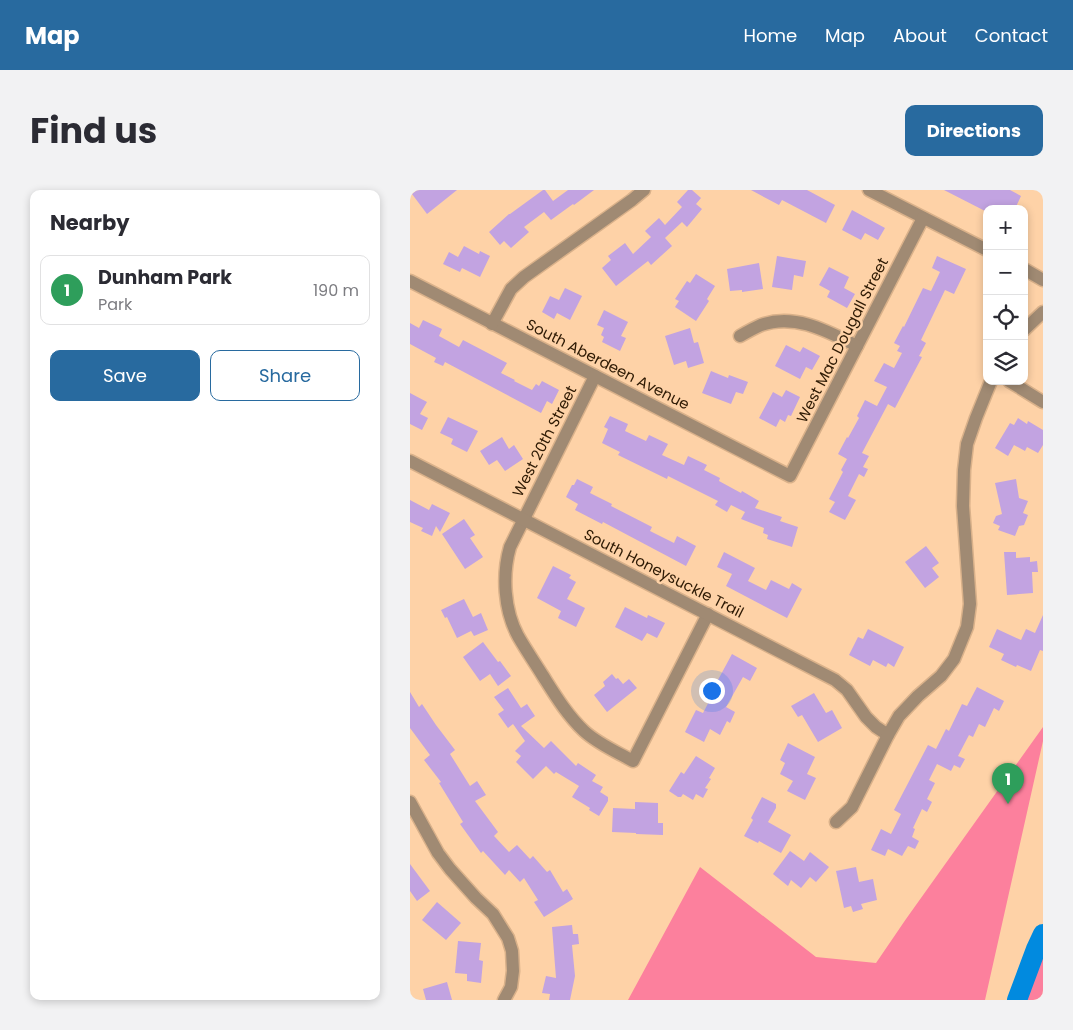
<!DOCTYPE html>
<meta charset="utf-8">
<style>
body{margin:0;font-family:Poppins,sans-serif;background:#f2f2f3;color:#2b2b33}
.controls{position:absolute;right:15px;top:15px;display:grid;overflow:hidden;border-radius:10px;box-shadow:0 2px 8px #0003}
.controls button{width:45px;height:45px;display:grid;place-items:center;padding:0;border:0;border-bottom:1px solid #e1e1e2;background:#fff;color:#2b2b33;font:25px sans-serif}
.you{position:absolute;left:301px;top:500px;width:18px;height:18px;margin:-12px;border:4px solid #fff;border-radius:50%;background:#1a73e8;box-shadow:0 0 0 8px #1a73e833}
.badge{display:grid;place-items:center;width:32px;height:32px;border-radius:50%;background:#286a9f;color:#fff;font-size:16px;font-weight:700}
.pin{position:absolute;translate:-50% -41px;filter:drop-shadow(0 1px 2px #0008)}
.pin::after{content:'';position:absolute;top:26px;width:18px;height:15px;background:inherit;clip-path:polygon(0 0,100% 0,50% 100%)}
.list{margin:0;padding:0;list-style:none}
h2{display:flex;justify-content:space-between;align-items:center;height:65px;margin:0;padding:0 20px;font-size:21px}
h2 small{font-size:16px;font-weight:400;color:#7c7c81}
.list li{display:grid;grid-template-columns:32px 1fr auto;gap:15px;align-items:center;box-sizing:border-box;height:70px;margin:0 10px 10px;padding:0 10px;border:1px solid #e1e1e2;border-radius:10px}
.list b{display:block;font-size:19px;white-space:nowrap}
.list p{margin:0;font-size:16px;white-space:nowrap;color:#7c7c81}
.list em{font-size:16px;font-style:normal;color:#7c7c81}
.actions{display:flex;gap:10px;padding:15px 20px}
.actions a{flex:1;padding:11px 0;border:1px solid #286a9f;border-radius:10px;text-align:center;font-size:18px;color:#286a9f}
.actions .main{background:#286a9f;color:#fff}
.icon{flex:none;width:28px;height:28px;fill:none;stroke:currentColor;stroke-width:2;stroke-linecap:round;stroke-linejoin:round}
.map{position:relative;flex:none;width:633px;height:810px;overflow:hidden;border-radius:10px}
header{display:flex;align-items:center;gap:30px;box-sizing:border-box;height:70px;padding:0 25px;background:#286a9f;color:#fff}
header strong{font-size:24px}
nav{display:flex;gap:28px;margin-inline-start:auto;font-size:18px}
.intro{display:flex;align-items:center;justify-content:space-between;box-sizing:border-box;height:120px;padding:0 30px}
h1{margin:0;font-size:35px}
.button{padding:12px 22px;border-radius:10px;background:#286a9f;color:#fff;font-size:18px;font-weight:700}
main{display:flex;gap:30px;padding:0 30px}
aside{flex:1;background:#fff;border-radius:10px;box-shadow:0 2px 8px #0003}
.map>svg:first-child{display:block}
.green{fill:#fc809d}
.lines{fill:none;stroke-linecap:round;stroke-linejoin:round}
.river{stroke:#018adf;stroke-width:20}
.building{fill:#c2a3e1}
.street-casing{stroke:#d9b18a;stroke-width:15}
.street{stroke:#a08a73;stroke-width:12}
.labels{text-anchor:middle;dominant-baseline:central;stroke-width:5;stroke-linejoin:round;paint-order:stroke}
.street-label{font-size:15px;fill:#2e1a04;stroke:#fed2a7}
</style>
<header>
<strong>Map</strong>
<nav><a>Home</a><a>Map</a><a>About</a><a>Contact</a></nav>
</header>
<div class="intro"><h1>Find us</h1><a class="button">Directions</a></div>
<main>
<aside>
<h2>Nearby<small></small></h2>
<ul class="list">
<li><span class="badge" style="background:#2e9e5b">1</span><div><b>Dunham Park</b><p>Park</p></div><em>190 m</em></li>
</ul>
<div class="actions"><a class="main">Save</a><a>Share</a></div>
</aside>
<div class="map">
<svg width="633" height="810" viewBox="0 0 633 810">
<rect width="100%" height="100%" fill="#fed2a7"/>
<g class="green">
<polygon points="633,537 633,551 575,810 218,810 290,677 406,767 466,773 496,729"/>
<polygon points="633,744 633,810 607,810 626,759"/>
</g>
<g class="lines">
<polyline class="river" points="607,810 626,759 633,744"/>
</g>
<g class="building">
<polygon points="7,0 47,0 17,24 2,4"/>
<polygon points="133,0 135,0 143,11 158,0 184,0 164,15 163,14 141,30 134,22 114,37 119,42 101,58 94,51 90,55 79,42 99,24 100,24"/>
<polygon points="278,0 282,0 291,8 286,14 292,19 277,37 272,32 255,48 262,56 241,75 238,71 206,96 192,78 201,70 198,66 215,53 223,64 241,47 235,41 249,28 255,35 272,17 267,12"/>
<polygon points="341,0 397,0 425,15 416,33 372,10 369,15"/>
<polygon points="534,0 600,0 611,6 605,19 577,19 577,22"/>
<polygon points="442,20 475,38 468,50 455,43 451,50 432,40"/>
<polygon points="54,56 69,64 70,61 80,66 70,87 52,78 50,82 33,74 39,62 48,67"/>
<polygon points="367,66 396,71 393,87 384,85 382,100 362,97"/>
<polygon points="527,66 556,79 544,104 535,100 511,150 516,153 509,166 512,167 485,218 478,214 452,263 459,266 453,277 458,279 454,287 449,284 438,306 446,310 435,330 419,322 425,312 419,309 433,282 431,280 437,269 428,264 437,247 438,248 449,228 447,226 455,210 467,216 477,197 464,191 474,173 484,178 492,163 487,161 490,156 484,153 493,136 494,137 513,98 521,101 530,82 522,78"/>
<polygon points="349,73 353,99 332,102 332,100 320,101 317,79"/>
<polygon points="419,77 439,87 434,98 445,104 437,118 417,107 420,101 409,95"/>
<polygon points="286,84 305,96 297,109 299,111 286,131 265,117 269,111 265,109 277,91 280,93"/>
<polygon points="155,98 172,106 160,130 147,123 144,129 132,122 140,106 149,110"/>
<polygon points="194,120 218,132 211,146 216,148 210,161 192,152 194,147 191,145 194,138 187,135"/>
<polygon points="13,130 32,139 29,146 49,157 53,150 97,173 91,183 105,190 104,191 122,200 126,194 129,196 132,191 149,200 142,214 137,211 131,223 35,172 33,176 24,172 26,168 0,154 0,133 9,138"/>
<polygon points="280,138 284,153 288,152 294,173 278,178 276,171 264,175 255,146"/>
<polygon points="376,155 390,162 393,157 410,166 402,180 396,177 390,189 365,176"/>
<polygon points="301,181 318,188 319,185 338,192 333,204 326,202 321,214 292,203"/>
<polygon points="376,200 390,207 381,226 378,225 375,232 370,229 366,237 349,228 363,202 372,207"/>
<polygon points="0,203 17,212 10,224 18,228 12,240 0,234"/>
<polygon points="200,226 218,234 215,241 236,251 239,245 258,254 252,265 274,275 278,266 297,275 294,280 310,288 309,291 331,303 332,301 349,311 345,318 372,327 370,331 388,337 382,357 357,349 358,345 353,343 354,338 331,329 335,322 321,315 317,322 305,315 308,311 258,286 257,289 208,265 210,262 192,253 198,239 194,237"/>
<polygon points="38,227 68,241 57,262 41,254 43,249 30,243"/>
<polygon points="608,228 617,234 618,231 633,240 633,255 628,263 617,257 615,261 604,255 598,266 585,258 600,233 604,235"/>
<polygon points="92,247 99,259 104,255 113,269 95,281 87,270 79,275 70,261"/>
<polygon points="167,289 183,297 180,303 202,314 201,316 242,337 240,341 264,353 267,346 286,356 276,376 193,332 192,334 165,320 168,314 156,307 162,295 164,295"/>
<polygon points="606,289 609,308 618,311 613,323 618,325 614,335 609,336 605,346 588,340 590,336 583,333 586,326 592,324 585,293"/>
<polygon points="0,310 19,320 22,314 40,323 30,342 26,336 22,346 11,341 13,338 0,332"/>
<polygon points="54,329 65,345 60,348 73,367 55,379 32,344"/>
<polygon points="516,356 529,373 522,378 529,387 515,398 495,372"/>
<polygon points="314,362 345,378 338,391 356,400 361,390 379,399 382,393 392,399 377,428 316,396 322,384 307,377"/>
<polygon points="594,362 606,362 606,368 620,367 620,372 627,371 628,382 622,382 623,403 597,405"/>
<polygon points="143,376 161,385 159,388 166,392 157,409 175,418 166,437 148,428 151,421 127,408"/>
<polygon points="54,409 63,427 71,423 78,440 64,446 61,441 47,448 37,427 35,428 31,420"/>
<polygon points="215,417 237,428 238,425 255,433 247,448 237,443 232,451 205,437"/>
<polygon points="633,425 633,461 630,460 621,481 607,475 606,477 591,470 594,464 579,457 587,439 611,450 616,439 625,443"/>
<polygon points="458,439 494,457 484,477 478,473 476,477 463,470 460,476 439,465 448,447 453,449"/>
<polygon points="73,452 88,472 90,471 101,486 88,496 80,484 70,491 53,467"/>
<polygon points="322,464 347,478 340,491 333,487 316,517 325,522 320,533 317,531 310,545 300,539 294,552 275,542 286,520 293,523 304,502 302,501"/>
<polygon points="202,484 206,489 208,488 213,494 219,489 227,498 197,522 184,505 195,496 193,492"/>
<polygon points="567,497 594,511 589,521 584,518 575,537 569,534 563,547 559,545 548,566 555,569 550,578 544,575 541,581 527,574 519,590 525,593 517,609 522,612 517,622 512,619 503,638 505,639 502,647 509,651 505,659 498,656 492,666 478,659 475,666 461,660 471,639 481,644 491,624 484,620 518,555 526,559 536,539 539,541 552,514 557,516"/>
<polygon points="98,498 111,518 117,514 125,526 111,536 134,558 141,551 166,576 168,573 186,585 182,591 193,597 190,602 198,607 198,611 189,626 179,620 180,618 162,607 169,596 146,582 144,584 136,576 123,589 106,572 111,566 105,561 115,551 103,534 98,538 88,524 94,520 84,507"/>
<polygon points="0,502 9,517 12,514 26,535 45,560 40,564 60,596 67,591 76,605 65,611 88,642 84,646 99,662 107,655 120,669 123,666 137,682 140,680 153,702 157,699 163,709 134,727 124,712 128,710 114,688 110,692 99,680 95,685 73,661 71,663 50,634 53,632 29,593 31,592 14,570 20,565 0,538"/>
<polygon points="404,503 416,523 422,520 432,538 408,552 392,525 388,527 381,516"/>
<polygon points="378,553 405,567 397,584 406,588 395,610 377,601 383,591 370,584 375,573 370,570"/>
<polygon points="286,566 305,578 299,588 301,589 295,598 298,599 293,608 286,604 283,610 273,604 271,607 268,607 259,601 271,582 274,584"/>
<polygon points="352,607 366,614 366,618 358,632 381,645 371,663 349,651 348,653 334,646 343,630 341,628"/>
<polygon points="225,612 248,613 248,633 253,633 253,645 226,644 226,643 202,642 203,618 225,619"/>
<polygon points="380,661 394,671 400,662 419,677 406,692 400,687 391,698 381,690 378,696 363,684"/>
<polygon points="0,674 20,701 7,711 0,701"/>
<polygon points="446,677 449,692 463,689 467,710 451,714 453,719 443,722 441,716 434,718 426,681"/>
<polygon points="27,712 51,733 36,750 12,730"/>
<polygon points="162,735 163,744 168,744 169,754 162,755 165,786 160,810 139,810 140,804 132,803 136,786 146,788 142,737"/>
<polygon points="48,751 71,753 69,770 73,771 71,793 57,791 57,784 45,783"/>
<polygon points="37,792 42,810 16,810 13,799"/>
</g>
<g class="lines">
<g class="street-casing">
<g id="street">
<polyline points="459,0 577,60"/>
<polyline points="614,79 633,90"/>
<polyline points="0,91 380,286 513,28"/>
<polyline points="82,134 101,99 114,87 222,10 234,0"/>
<polyline points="614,140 633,122"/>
<path d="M330,146C337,142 344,138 351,135C385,123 417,141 447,156"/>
<path d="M185,186L100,357C92,385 94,420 108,446C116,460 125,473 133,486C145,505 157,525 174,541C188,554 207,562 223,571L298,424"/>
<polyline points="599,191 633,212"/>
<polyline points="0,271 425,490 437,500 456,527 466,537 478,545"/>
<polyline points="0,612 28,663 40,679 66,708 83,724 98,748 102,761 103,781 101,797 94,810"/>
<polyline points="426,632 442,617 478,545 489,526 508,506 531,486 544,469 557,437 560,414 553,316 554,280 557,254 566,228 581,191"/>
</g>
</g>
<use href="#street" class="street"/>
</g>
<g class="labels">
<g class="street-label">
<text transform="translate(432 150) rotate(-63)">West Mac Dougall Street</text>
<text transform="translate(198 174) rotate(27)">South Aberdeen Avenue</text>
<text transform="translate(134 251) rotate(-63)">West 20th Street</text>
<text transform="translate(254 383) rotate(27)">South Honeysuckle Trail</text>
</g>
</g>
</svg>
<div class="controls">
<button>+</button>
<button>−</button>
<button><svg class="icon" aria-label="locate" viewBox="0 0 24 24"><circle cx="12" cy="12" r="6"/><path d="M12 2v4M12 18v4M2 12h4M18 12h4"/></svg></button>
<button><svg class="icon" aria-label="layers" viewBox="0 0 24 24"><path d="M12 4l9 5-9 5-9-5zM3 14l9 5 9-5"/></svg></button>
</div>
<div class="you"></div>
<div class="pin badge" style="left:598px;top:614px;background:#2e9e5b">1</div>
</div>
</main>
